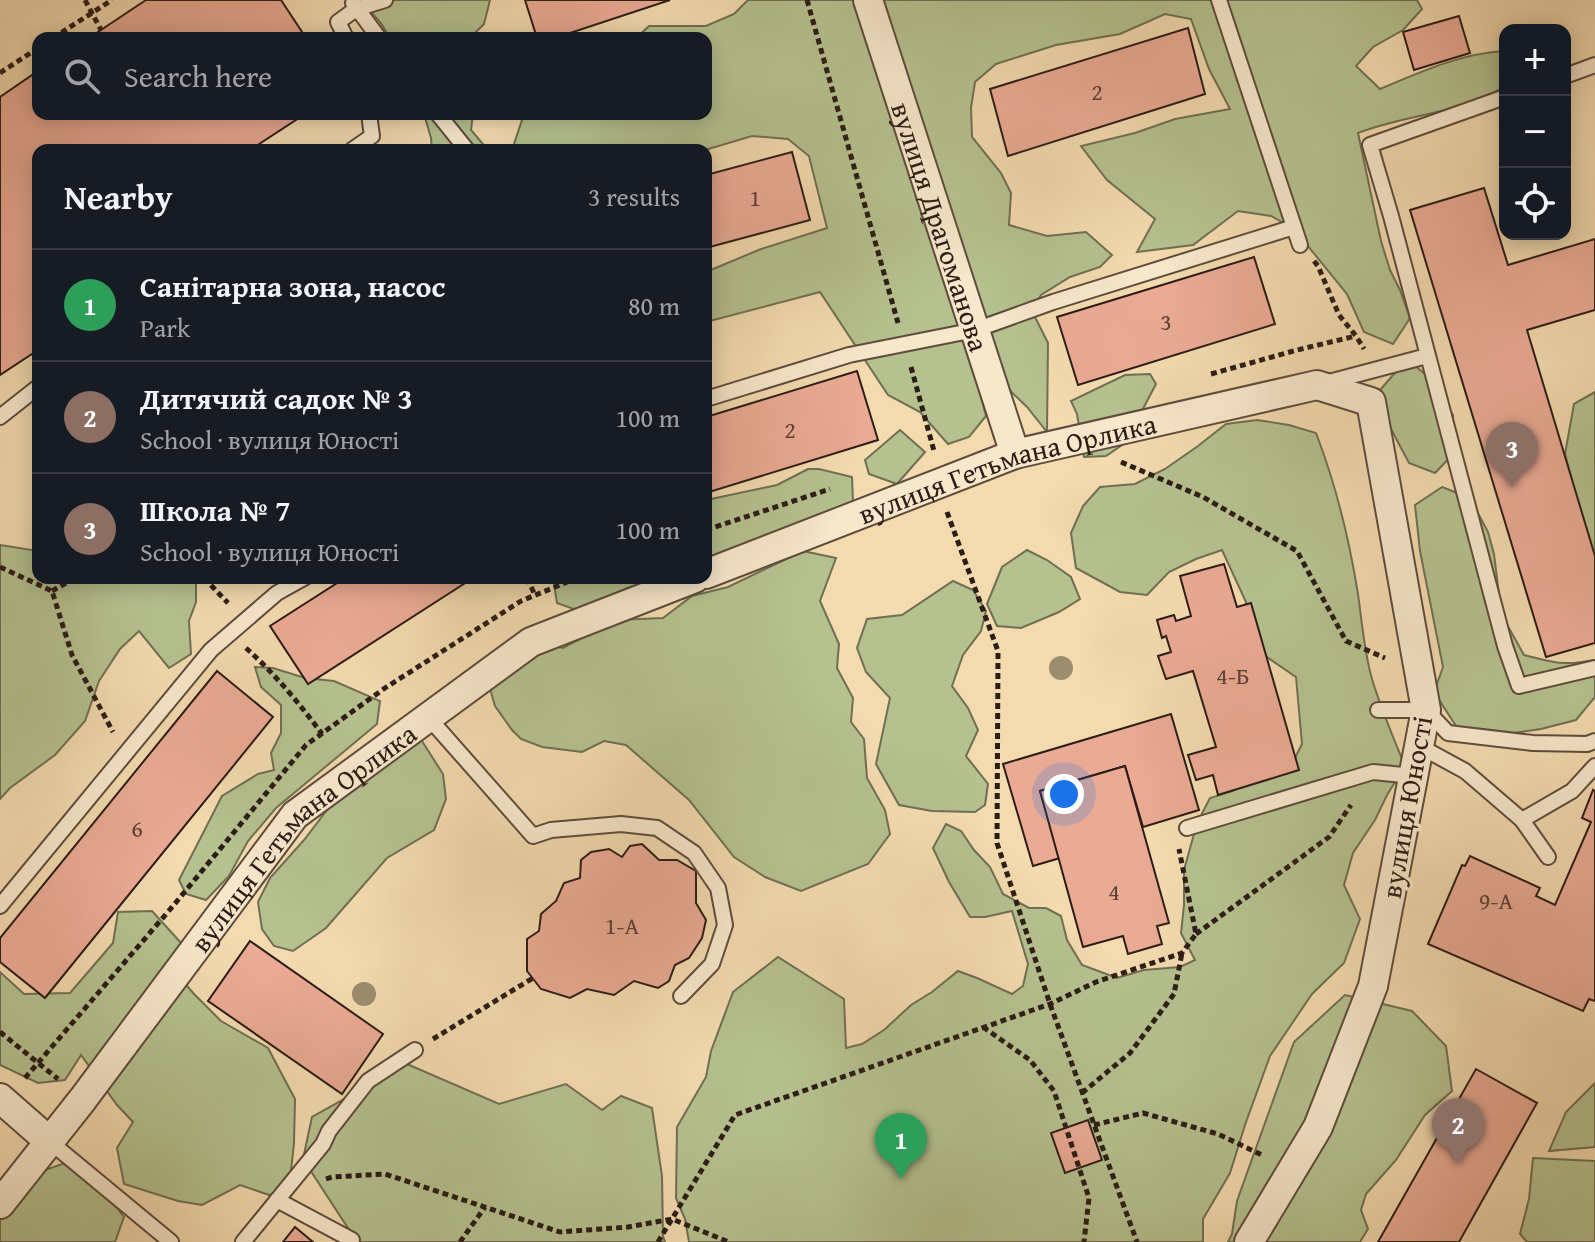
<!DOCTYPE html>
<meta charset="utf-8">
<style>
body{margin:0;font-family:"Gentium Book Plus",serif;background:#20242c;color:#f1f3f6}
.controls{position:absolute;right:24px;top:24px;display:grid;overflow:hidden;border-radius:16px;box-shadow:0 4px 20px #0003}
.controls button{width:72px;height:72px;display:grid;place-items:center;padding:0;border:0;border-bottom:2px solid #363941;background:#171b24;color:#f1f3f6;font:40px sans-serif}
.you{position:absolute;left:1064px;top:794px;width:28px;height:28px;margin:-20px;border:6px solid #fff;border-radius:50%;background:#1a73e8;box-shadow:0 0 0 12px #1a73e833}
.badge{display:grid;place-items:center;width:52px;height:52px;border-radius:50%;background:#7c3aed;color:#fff;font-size:26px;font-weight:700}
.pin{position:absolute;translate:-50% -66px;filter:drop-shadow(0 2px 4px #0008)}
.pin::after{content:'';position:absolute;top:42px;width:28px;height:24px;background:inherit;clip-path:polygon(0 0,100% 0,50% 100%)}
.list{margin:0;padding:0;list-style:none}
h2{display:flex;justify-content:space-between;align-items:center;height:104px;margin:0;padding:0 32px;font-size:34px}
h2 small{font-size:26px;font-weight:400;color:#9ea1a6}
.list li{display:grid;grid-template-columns:52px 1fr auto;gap:24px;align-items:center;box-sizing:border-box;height:112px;padding:0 32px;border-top:2px solid #363941}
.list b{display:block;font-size:30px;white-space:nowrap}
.list p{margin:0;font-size:26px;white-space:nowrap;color:#9ea1a6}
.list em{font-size:26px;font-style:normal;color:#9ea1a6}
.icon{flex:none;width:44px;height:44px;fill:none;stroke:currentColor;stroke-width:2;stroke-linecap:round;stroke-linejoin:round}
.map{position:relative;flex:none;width:1595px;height:1242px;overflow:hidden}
.search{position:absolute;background:#171b24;box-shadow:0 4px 20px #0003;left:32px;top:32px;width:680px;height:88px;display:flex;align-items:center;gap:20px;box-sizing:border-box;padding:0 28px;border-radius:16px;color:#9ea1a6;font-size:30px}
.panel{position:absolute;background:#171b24;box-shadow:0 4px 20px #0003;left:32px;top:144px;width:680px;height:440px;border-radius:16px}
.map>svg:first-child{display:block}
.green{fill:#b5c18f;stroke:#706f52;stroke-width:2}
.building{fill:#eaaa94;stroke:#2c1d16;stroke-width:2}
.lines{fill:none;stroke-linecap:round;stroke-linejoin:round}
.service-casing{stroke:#5e4c3c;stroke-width:18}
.minor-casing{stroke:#5e4c3c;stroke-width:32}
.path{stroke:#2c1d16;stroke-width:5;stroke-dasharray:6 4;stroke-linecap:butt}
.service{stroke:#f7e7cb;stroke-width:14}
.minor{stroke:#f7e7cb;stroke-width:28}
.tree{fill:#9c8d6f}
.labels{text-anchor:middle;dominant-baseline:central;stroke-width:7;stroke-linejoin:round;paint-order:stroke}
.number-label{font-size:24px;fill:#5c4036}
.street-label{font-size:28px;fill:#2c1d16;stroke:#f7e7cb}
</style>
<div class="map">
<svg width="1595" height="1242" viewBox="0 0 1595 1242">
<rect width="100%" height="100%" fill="#f3daaf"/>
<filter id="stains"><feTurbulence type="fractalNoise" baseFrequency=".0025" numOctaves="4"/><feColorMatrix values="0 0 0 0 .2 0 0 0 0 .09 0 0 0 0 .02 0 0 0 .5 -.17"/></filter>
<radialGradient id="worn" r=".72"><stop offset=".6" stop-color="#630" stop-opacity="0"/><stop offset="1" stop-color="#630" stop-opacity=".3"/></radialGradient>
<g class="green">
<path d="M356,0H490L484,24L470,38H389C383,23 369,9 356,0Z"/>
<path d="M748,0H1417L1422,9L1403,30L1373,47L1356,66L1380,89C1420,72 1462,53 1505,51V86C1461,114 1406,114 1358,133L1381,241L1390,270L1400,290L1410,318L1393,344L1364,332L1347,294L1294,229L1271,216L1238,211L1193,245L1137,252L1155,219L1107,180L1081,146L1135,133L1175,119L1230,109L1209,69L1191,19L1165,14L1120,34L1056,45L996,64L975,82L971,108L972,137L1001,173L1011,193L1009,225L1047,236L1086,232L1112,255L1100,267L1070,277L1041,295L1032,311L1048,343L1047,432L1027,407L1003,384L976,376L986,416L969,437L948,444L920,412L888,395L820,292L706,322V272L761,249L827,228L809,156L788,139L752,136L705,150H512L524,114H706V38H636L649,26H706L734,14Z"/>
<polygon points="424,114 473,114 471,130 488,150 432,150 431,138"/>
<polygon points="1407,359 1432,380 1453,415 1454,453 1435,473 1409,463 1374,397"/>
<polygon points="1150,374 1156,384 1125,443 1106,456 1084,457 1077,414 1071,401 1125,375"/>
<polygon points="1595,392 1595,571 1565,454 1574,404"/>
<path d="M1257,420L1289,425L1316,433C1336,485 1349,538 1358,594C1362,622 1364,651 1372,679C1381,709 1393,737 1405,766L1387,795L1375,820L1353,853L1344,885L1360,919L1344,963L1312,994L1270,1056L1245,1125L1230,1173L1203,1219V1242H689L685,1219L676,1198L677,1127L706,1077L711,1051L733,992L778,957L844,999L846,1048L862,1044L884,1030L911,1005L932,992L958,971L977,978L1012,994L1023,986L1028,964L1012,911L985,917H970L949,882L933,848L946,824L961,831L974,850L990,867L1003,894L1029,908H1046L1061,916L1067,940L1082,965L1117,978L1144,970L1180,967L1195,960L1181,933L1184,905V870L1197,823L1210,798L1233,791L1243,778L1291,766L1302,744L1296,677L1261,653L1247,626L1246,602L1222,550L1196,559L1169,572L1147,595L1120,592L1076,568L1071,533L1083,506L1100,487L1135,484L1165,469L1198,446L1226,424Z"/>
<polygon points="900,430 925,452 897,484 869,474 865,460"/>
<polygon points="808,469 819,469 852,477 853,502 706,563 706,500 777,485"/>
<path d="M1442,487L1470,498L1488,532L1494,554L1499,594L1505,621L1524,655C1554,663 1564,666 1595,660V697L1576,720L1541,729L1494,736L1458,729L1434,692L1443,667L1420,551L1415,505Z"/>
<polygon points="0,545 38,551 38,578 203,578 196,582 196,602 189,621 191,654 169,668 139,631 120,649 99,681 85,721 55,755 10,788 0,799"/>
<polygon points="1027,550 1047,560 1071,577 1080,599 1059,612 1021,628 997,626 987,604 1002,567"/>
<polygon points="803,551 836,558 820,601 839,644 837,668 853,698 851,722 864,739 867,778 885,810 890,834 868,864 801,891 765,877 734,857 689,800 626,745 604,741 582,752 542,747 521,739 512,730 495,706 489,685 531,642 563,648 616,620 663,618 692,596 728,587"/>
<polygon points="553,578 672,578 582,612 557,603"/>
<polygon points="953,581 973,590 986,611 981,631 963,655 952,686 968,708 978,730 966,756 988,784 985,805 975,812 932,811 899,805 876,764 890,698 866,672 857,648 867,619 902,615"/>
<polygon points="255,667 273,668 305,678 334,681 380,701 377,724 276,808 248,841 229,876 206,900 186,894 179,880 222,796 258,774 274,770 271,753 281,733 281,705 261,687"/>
<polygon points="420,738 443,774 446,799 434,830 387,858 326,928 293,951 274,946 262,929 258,902 270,878 304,840 330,806"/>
<polygon points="152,911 181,943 169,965 194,994 221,1021 268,1048 295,1099 294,1143 289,1190 269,1195 240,1185 202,1205 178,1201 124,1184 117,1148 133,1122 117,1105 81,1055 65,1080 38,1083 0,1065 0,972 24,994 70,993 113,943 118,912"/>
<polygon points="1345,995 1412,1011 1446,1046 1452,1091 1425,1115 1396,1160 1366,1194 1361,1210 1368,1229 1360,1242 1228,1242 1232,1234 1237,1201 1294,1042"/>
<polygon points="407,1064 499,1104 566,1084 602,1110 621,1096 652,1108 662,1176 663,1236 665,1242 357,1242 303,1159 312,1117"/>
<polygon points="1595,1083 1595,1147 1549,1151 1566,1112"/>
<polygon points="1533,1158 1595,1161 1595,1242 1527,1242 1520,1234 1529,1199"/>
<polygon points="65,1163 98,1184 124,1217 115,1242 0,1242 0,1214 42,1171"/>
</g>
<g class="building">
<polygon points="146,0 281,0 306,38 89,38"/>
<polygon points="525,0 670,0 555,38 537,38"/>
<polygon points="1459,16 1470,53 1414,70 1403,32"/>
<polygon points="1188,28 1205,94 1008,156 990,89"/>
<polygon points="38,71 38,114 305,114 250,150 38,150 38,350 0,375 0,97"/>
<polygon points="792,152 810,220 706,248 706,175"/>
<polygon points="1484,188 1508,265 1595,239 1595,310 1527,330 1595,556 1595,643 1546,657 1410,210"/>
<polygon points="1254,257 1275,324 1078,385 1057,317"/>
<polygon points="857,371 878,440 706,493 706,417"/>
<polygon points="1224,564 1237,607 1251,603 1299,770 1218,795 1213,775 1196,780 1188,755 1216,747 1193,671 1166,679 1158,656 1171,652 1166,636 1162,638 1157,620 1174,615 1176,621 1191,616 1180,576"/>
<polygon points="345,578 473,578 308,684 270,626"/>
<polygon points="217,671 273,717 45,998 0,962 0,938"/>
<polygon points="1171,714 1199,810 1143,827 1125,766 1040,791 1060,858 1033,866 1003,764"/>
<polygon points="1125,766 1169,923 1157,926 1162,944 1128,954 1123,936 1083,947 1040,791"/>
<polygon points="1593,790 1595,791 1595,1001 1589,999 1583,1011 1428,944 1462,865 1465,866 1470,856 1540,888 1536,896 1555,905 1591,822 1582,818"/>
<polygon points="642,844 659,860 677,860 696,871 696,903 706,920 702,938 689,958 675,965 669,981 658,988 634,981 614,995 587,989 570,998 541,989 527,971 527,939 539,931 541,914 556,901 564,883 580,878 581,860 591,852 609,849 622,857 630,846"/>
<polygon points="250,941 383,1034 342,1094 208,1001"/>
<polygon points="1476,1069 1537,1103 1459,1242 1378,1242"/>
<polygon points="1088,1120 1102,1160 1065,1173 1051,1133"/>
<polygon points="295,1227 313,1242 283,1242"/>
</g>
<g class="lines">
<g class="service-casing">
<g id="service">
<polyline points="1219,0 1300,245"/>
<polyline points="353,3 379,38"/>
<polyline points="346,38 338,22 356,9 385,0"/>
<polyline points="1565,76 1595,65"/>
<polyline points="1505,97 1370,145 1391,216 1505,646 1519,686 1595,668"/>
<polyline points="438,114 467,150"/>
<polyline points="352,150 372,136 369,114"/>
<polyline points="1325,383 1427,356"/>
<polyline points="706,399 849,355 975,330 1053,302 1294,227"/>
<polyline points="0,417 38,387"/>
<polyline points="1378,710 1426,710 1448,733 1533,743 1587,744 1595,741"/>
<polyline points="428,717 533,836 551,830 621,824 657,828 694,853 718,888 725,925 712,964 681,996"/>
<polyline points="1419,746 1465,771 1522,820 1548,857"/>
<polyline points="1522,820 1572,791 1595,766"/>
<polyline points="1187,828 1373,772 1413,776"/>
<polyline points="0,906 211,650 277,593 304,578"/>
<polyline points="49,1141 171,1242"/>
<polyline points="277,1200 352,1240"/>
<polyline points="243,1242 323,1144 329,1131 368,1081 415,1050"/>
</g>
</g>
<g class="minor-casing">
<g id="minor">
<path id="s1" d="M868,0L1015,454"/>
<path id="s2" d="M706,574L1015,454L1317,385L1371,402L1426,710L1373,986L1318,1127L1249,1242"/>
<polyline points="0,1098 49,1141"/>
<path id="s3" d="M0,1204L83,1099L295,815L531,642L695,578"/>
</g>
</g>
<g class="path">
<polyline points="85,0 101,30"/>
<polyline points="807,0 898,323"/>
<polyline points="53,38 112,0"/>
<polyline points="0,73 38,48"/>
<polyline points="1314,261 1318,266 1339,315 1356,336 1364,349"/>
<polyline points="911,367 934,451"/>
<polyline points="1211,374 1297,350 1356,336"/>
<polyline points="1121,462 1203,497 1297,551 1346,641 1385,658"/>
<polyline points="947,512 998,651 997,843 1050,1004 1137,1242"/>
<polyline points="706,530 830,489"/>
<polyline points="0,567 52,591 72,655 113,732"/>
<polyline points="204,578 228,603"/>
<polyline points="527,578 535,595"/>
<polyline points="52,591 75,578"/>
<path d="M246,648C274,673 300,704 322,734"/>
<polyline points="1196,934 1329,837 1351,805"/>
<polyline points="983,1027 1030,1060 1054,1091 1089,1198 1084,1242"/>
<polyline points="0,1032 58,1079"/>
<polyline points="433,1039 533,978"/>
<polyline points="25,1078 173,906 306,745 385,688 521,601 577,578"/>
<polyline points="1082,1093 1130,1053 1174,994 1182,953"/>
<polyline points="1094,1125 1143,1113 1218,1134 1264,1156"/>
<polyline points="326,1179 332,1177 385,1174 560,1232 628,1227 672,1219 729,1242"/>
<polyline points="460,1242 485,1207"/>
<polyline points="658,1242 735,1115 1050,1004 1096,982 1182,953 1196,934 1179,849"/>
</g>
<use href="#service" class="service"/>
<use href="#minor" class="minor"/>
</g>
<g class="tree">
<circle cx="1061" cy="668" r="12"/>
<circle cx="364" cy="994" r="12"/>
</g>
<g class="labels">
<g class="number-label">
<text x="1097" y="91">2</text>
<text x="755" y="197">1</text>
<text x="1166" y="321">3</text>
<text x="790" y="429">2</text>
<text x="1233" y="675">4-Б</text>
<text x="137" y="828">6</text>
<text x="1114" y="891">4</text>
<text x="1496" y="900">9-А</text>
<text x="622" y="925">1-А</text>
</g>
<g class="street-label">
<text stroke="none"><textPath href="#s1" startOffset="238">вулиця Драгоманова</textPath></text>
<text stroke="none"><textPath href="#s2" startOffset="320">вулиця Гетьмана Орлика</textPath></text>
<text transform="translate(1406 807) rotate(-80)">вулиця Юності</text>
<text stroke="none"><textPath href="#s3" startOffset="478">вулиця Гетьмана Орлика</textPath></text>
</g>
</g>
<rect width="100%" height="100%" filter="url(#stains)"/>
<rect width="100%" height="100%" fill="url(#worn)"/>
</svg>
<div class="controls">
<button>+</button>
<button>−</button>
<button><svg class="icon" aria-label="locate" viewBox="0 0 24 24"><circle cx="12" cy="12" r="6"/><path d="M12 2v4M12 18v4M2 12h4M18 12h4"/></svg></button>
</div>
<div class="you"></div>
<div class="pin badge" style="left:901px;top:1179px;background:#2e9e5b">1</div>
<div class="pin badge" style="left:1458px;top:1164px;background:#8d6e63">2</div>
<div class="pin badge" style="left:1512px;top:488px;background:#8d6e63">3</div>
<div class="search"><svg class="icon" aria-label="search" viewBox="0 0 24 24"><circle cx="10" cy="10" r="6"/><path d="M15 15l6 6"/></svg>Search here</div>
<section class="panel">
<h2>Nearby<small>3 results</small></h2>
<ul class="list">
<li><span class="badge" style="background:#2e9e5b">1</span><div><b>Санітарна зона, насос</b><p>Park</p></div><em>80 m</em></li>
<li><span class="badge" style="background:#8d6e63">2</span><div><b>Дитячий садок № 3</b><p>School · вулиця Юності</p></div><em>100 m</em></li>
<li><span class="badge" style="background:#8d6e63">3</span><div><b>Школа № 7</b><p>School · вулиця Юності</p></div><em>100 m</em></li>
</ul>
</section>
</div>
